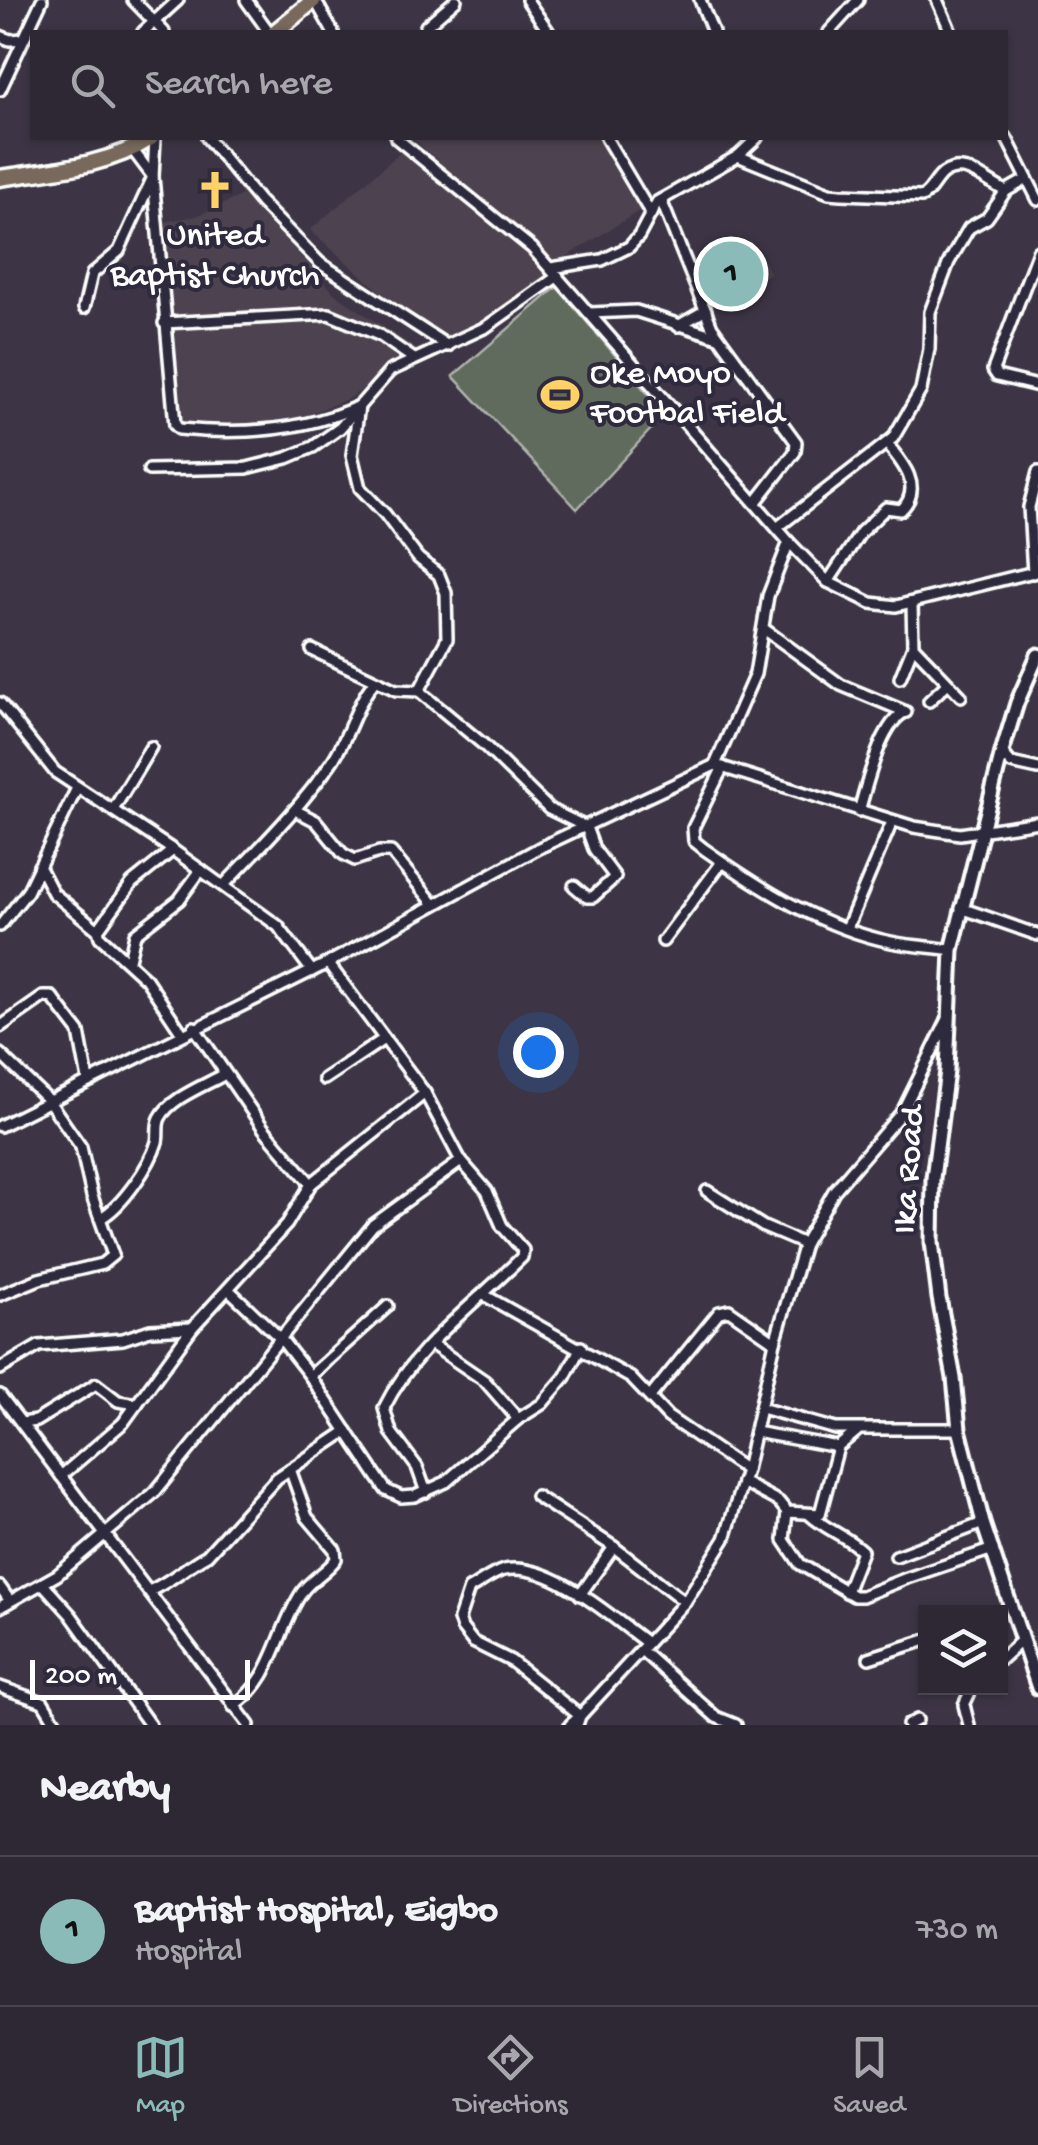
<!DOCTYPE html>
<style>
body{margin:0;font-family:"Gochi Hand",sans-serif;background:#36303c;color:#f1f3f6}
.controls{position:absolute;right:30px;bottom:30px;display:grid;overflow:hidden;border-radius:0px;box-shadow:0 2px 8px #0004}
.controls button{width:90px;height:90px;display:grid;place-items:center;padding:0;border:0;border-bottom:2px solid #49444f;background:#2e2834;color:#f1f3f6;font:50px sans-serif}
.scale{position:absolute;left:30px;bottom:25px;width:220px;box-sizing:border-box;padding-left:10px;border:5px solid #fff;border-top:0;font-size:28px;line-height:35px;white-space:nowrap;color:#fff;-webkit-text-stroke:8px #2f2a3d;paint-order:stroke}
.you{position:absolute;left:538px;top:1052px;width:35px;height:35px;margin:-25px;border:8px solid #fff;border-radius:50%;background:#1a73e8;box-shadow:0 0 0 15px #1a73e833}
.badge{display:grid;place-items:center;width:65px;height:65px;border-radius:50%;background:#8bbbb9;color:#111;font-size:32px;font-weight:700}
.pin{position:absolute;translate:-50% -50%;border:5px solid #fff;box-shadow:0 2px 10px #0006}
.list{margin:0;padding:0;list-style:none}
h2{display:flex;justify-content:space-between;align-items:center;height:130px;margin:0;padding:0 40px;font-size:42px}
h2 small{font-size:32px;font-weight:400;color:#a7a6ac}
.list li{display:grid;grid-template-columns:65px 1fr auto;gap:30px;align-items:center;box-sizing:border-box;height:150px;padding:0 40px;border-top:2px solid #49444f}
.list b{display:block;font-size:38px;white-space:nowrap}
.list p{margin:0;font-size:32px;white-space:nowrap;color:#a7a6ac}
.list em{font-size:32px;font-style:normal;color:#a7a6ac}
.icon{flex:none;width:55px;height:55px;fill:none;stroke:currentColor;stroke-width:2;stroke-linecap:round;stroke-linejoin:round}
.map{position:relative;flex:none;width:1038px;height:1725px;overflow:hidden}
.search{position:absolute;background:#2e2834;box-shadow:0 2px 8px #0004;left:30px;right:30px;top:30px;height:110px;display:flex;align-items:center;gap:25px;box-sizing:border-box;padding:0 35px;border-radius:0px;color:#a7a6ac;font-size:38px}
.sheet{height:280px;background:#2e2834}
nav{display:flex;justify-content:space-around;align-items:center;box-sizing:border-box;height:140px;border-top:2px solid #49444f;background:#2e2834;font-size:28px;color:#a7a6ac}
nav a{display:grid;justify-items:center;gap:5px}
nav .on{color:#8bbbb9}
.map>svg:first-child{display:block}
.built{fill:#4e424f}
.green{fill:#616a5d;stroke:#b0b4ae;stroke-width:2.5}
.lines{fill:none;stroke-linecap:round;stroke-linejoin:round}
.minor-casing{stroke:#fff;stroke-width:16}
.tertiary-casing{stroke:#fff;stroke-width:19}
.primary-casing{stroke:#fff;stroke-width:21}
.minor{stroke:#2f2a3d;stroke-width:9}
.tertiary{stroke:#2f2a3d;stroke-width:11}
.primary{stroke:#78695c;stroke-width:14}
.labels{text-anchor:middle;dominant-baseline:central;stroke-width:8;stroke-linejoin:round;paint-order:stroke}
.poi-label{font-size:35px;fill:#fff;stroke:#2f2a3d}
.street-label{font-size:35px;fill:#fff;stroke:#2f2a3d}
</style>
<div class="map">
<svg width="1038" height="1725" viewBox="0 0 1038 1725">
<rect width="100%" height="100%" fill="#3d3545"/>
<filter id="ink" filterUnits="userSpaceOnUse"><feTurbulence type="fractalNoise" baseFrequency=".01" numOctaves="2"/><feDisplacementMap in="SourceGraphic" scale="20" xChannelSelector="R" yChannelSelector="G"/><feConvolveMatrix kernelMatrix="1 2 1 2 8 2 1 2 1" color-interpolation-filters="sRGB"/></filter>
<g filter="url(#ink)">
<g class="built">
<polygon points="416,138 602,138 642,209 557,263 413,139"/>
<polygon points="401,152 512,235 549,277 478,328 447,341 418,325 310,230"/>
<polygon points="245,194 335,294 419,351 350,398 275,427 200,430 178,424 174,418 163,222 197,216"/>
<polygon points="751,240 771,273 711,308 692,275"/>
</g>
<polygon class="green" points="557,287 665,414 577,509 453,376"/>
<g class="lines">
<g class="minor-casing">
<g id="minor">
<polyline points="133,0 164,32"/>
<polyline points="246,0 269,32"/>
<polyline points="315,0 333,32"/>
<polyline points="527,0 549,32"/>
<polyline points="700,0 713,32"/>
<polyline points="937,0 951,32"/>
<polyline points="143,32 178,0"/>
<polyline points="425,32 426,26 456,0"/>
<polyline points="829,32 858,0"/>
<polyline points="0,36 10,40 23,39"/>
<polyline points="0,90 42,0"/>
<polyline points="1006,137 1038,200"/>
<polyline points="207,138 260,202 320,263 448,346"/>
<polyline points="396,138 532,248 789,542 828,582 871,603 896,606 1038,571"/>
<polyline points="606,138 651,214"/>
<path d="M132,149L153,177L175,425L179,429C240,435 302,432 359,406"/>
<path d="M738,156L829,193L841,194L922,197C932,191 935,179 944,173C966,159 987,183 1006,191"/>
<polyline points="661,200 712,327 796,442 795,452 756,502"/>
<polyline points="1038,251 993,370 997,376 1038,386"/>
<polyline points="551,268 602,260 629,247 639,236 657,202 738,156 757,138"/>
<polyline points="84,308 92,274 119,251 153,177 155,138"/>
<polyline points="590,313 636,311 718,337"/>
<polyline points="164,323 329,314 379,335 414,359"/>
<polyline points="678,326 706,310"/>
<polyline points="359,406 352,455 360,488 385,514 418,558 439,575 446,593 447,639 419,691"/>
<polyline points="149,470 247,468 287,458 313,447 340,428 390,371 486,327 558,276"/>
<polyline points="778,527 893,438 921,390 929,349 930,312 949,262 969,228 987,218 1006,191 1027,179"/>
<polyline points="1033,573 1029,507 1038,472"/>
<path d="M828,582L861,532L886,508L901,510C924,488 903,463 887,444"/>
<polyline points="764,629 841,685 906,712"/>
<polyline points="913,646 961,696"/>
<polyline points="312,650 396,690 419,691 484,745 549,809 586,827 594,849 615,877 593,897 587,897 574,886"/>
<polyline points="900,678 913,646 912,604"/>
<polyline points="929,701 948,683"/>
<polyline points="0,703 55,772 173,850 278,926 312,971"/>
<polyline points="1002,752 1011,763 1038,769"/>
<polyline points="715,765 755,674 768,596 789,542"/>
<path d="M723,767L693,828L694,841L704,849C761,889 822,928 891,942C911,946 932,947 952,950"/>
<polyline points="113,810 151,747"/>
<polyline points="295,810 316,821 343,854 355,860 379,852 391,852 434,904"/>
<path d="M859,811C867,785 880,724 905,712"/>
<polyline points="173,850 132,883 98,930 100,937 146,979 182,1033"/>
<polyline points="39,866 53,893 98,930"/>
<path d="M224,885C261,846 300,808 331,763C349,738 355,704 375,681"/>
<polyline points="961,908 1038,935"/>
<polyline points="0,926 27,892 77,788"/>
<polyline points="847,928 892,822"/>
<polyline points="663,941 722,862"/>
<polyline points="129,960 135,934 179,900 201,870"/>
<path d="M328,963L425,1093L461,1161L487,1191L502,1226L523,1250L522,1257C474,1305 414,1347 384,1408L391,1432L417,1467L426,1492"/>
<polyline points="0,1027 43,997 52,997 79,1032 88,1080"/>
<polyline points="194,1027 264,1129 311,1184"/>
<polyline points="0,1054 48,1100 81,1147 92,1196 113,1255 102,1264 39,1279 0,1295"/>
<polyline points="324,1079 384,1039"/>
<polyline points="0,1126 328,963 541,847 715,765 914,827 960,834 1038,822"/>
<polyline points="707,1191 764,1227 804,1244"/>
<path d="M101,1218C122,1206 150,1166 157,1142C159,1134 156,1126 160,1118C170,1098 206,1085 225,1074"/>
<polyline points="228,1289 281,1339 310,1376 386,1490 401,1497 415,1496 446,1482 518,1419 542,1404 565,1377 581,1347"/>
<polyline points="484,1295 631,1378 668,1417 746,1470"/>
<polyline points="431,1344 485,1381 518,1419"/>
<polyline points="0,1369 39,1346 123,1339 150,1330 192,1328"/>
<polyline points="310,1376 388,1306"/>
<polyline points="0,1395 249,1725"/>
<polyline points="650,1397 719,1312 729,1310 775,1342"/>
<polyline points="761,1408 836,1429 959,1429"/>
<polyline points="22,1423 36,1421 96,1384 118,1401 137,1404"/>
<polyline points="755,1432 838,1447"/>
<polyline points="61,1476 123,1423 192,1328 287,1224 311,1184 425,1093"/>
<polyline points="742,1482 779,1502 787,1512 820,1514 838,1447 857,1431"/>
<polyline points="536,1496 614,1547 685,1602"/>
<polyline points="787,1512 784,1540 800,1564 854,1596 862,1596 907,1578 993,1549"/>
<path d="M810,1515C826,1530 847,1536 862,1551L846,1592"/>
<polyline points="896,1556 983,1523"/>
<polyline points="43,1584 71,1615 150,1725"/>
<polyline points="0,1587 10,1601"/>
<path d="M149,1591C171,1582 186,1566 207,1555L277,1478L347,1431"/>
<polyline points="580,1595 614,1547"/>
<polyline points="0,1607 57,1575 155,1492 373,1225 461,1161"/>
<polyline points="641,1650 716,1717 736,1725"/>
<polyline points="869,1658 926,1640"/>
<polyline points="1000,1660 1022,1640"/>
<polyline points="0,1687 43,1702 57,1725"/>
<path d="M233,1706C274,1681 277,1629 302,1592C311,1579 327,1572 336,1559L335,1550L307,1517L290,1469"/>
<path d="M570,1725L580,1716L511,1661L473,1642L462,1628L459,1619L469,1589C479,1584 492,1573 504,1570C551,1561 611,1617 647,1643"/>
<polyline points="577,1725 580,1716 685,1602 725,1539 746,1470 775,1342 804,1244 834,1191 902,1112 947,1021"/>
<polyline points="908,1725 917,1720"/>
<polyline points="969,1725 964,1705 972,1688"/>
</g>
</g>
<g class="tertiary-casing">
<polyline id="tertiary" points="1038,655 1017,703 1002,752 952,950 947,1071 933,1178 932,1242 939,1298 954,1378 959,1429 983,1523 1038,1688"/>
</g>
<g class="primary-casing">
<g id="primary">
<polyline points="275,32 314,0"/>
<path d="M0,178C51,170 107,167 151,138"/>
</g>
</g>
<use href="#minor" class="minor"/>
<use href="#tertiary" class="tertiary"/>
<use href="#primary" class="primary"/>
</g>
</g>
<defs>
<g id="church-bare" transform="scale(3)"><path d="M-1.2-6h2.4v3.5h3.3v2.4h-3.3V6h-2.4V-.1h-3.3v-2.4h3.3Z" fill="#ffd166" stroke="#2f2a3d" stroke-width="2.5" paint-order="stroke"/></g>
<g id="stadium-bare" transform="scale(3)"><path d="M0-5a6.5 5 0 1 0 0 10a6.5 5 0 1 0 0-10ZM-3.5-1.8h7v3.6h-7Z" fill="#ffd166" stroke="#2f2a3d" stroke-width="2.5" paint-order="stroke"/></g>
</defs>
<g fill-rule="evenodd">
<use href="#church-bare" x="215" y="190"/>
<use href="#stadium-bare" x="560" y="395"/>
</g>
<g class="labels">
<g class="poi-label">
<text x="215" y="237">United<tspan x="215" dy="40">Baptist Church</tspan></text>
<text x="590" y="375" text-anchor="start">Oke Moyo<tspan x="590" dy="40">Footbal Field</tspan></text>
</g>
<g class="street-label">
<text transform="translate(911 1170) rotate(-86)">Ika Road</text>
</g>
</g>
</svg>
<div class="controls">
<button><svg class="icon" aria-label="layers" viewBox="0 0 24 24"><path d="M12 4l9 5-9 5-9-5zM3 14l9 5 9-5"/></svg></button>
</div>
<div class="scale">200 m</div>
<div class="you"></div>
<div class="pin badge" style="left:731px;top:274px">1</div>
<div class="search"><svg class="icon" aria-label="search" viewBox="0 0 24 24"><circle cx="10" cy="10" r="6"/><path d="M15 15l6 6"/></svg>Search here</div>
</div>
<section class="sheet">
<h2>Nearby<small></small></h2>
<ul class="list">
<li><span class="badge">1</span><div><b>Baptist Hospital, Eigbo</b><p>Hospital</p></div><em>730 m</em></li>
</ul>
</section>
<nav>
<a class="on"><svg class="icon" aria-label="map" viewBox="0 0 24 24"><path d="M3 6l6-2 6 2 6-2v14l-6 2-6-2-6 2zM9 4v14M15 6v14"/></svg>Map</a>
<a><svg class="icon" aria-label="directions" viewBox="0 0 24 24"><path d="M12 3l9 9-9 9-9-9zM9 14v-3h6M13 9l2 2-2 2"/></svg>Directions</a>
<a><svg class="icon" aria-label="saved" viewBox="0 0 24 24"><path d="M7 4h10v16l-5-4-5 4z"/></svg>Saved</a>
</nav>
